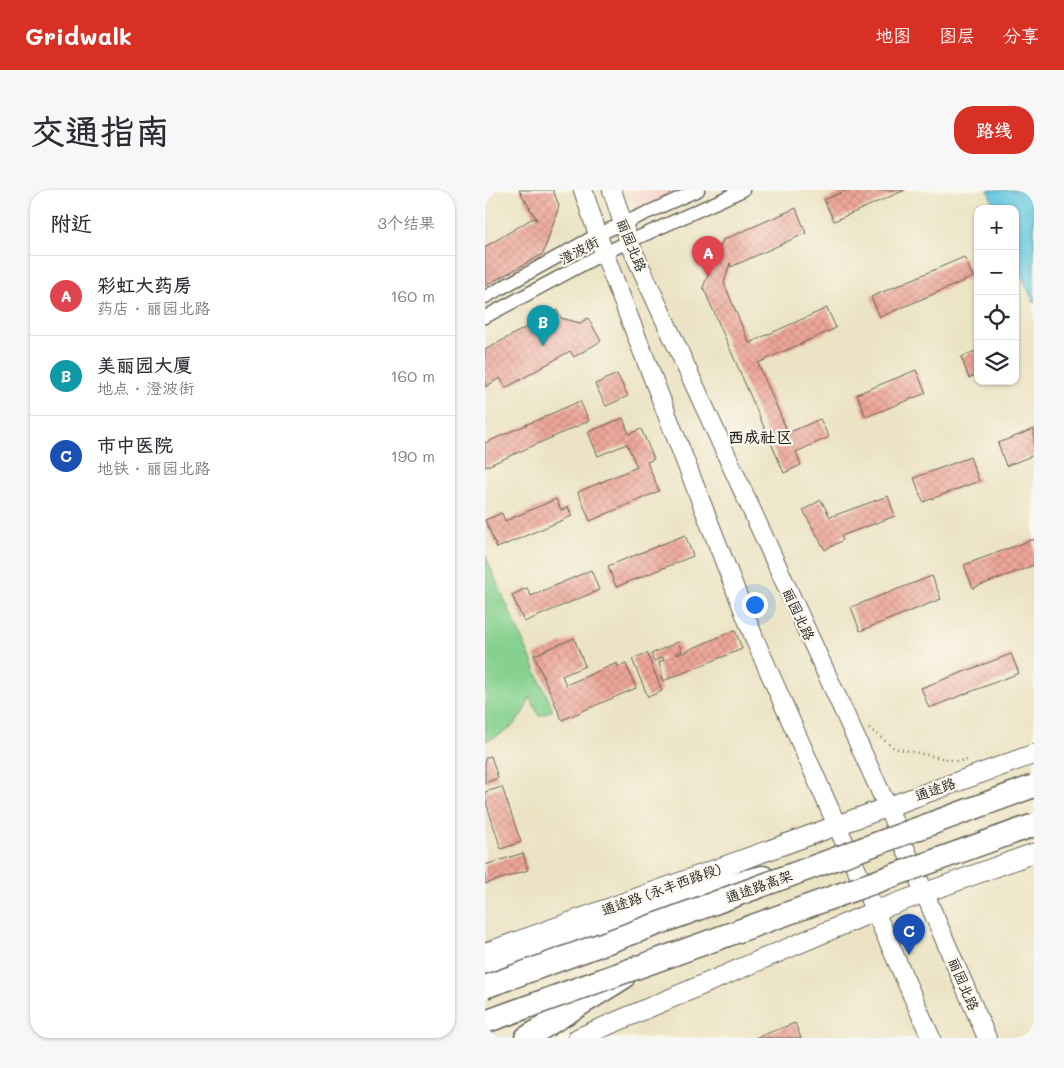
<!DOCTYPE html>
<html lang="zh">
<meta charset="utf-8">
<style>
body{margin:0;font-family:Mali,"LXGW WenKai TC",sans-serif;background:#f7f7f7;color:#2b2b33}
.controls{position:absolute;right:15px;top:15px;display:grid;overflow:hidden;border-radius:10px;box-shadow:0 1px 4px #0004}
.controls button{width:45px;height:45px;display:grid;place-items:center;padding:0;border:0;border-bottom:1px solid #e1e1e2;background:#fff;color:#2b2b33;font:25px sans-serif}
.you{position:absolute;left:269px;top:414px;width:18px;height:18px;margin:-12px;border:4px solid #fff;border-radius:50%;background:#1a73e8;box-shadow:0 0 0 8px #1a73e833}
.badge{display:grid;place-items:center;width:32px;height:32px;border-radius:50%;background:#d93025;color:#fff;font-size:16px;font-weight:700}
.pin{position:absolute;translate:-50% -41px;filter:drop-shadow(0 1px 2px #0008)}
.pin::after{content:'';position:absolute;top:26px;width:18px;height:15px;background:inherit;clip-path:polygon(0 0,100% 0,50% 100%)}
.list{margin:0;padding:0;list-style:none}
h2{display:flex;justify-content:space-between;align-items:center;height:65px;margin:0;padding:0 20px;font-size:21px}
h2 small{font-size:16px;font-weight:400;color:#7c7c81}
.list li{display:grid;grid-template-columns:32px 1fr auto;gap:15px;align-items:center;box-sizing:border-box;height:80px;padding:0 20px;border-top:1px solid #e1e1e2}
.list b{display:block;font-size:19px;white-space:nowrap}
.list p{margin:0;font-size:16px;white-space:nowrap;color:#7c7c81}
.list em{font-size:16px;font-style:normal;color:#7c7c81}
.icon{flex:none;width:28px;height:28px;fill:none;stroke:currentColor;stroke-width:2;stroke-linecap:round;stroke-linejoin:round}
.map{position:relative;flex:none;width:549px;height:848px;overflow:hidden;border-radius:20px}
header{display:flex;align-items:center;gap:30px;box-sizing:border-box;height:70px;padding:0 25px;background:#d93025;color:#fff}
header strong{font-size:24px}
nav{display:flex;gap:28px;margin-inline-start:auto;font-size:18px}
.intro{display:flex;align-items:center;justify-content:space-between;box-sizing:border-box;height:120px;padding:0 30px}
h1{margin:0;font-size:35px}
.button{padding:12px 22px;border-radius:20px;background:#d93025;color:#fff;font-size:18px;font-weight:700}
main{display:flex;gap:30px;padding:0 30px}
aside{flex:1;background:#fff;border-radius:20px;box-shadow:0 1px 4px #0004}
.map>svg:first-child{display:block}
.built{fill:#f7d0cb}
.pitch{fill:#86d18f;stroke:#517656}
.water{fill:#60c6dd;stroke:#3e717c}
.building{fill:url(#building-cross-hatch)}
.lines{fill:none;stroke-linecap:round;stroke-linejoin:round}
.street-casing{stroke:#646256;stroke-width:15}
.secondary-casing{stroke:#646256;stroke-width:20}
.primary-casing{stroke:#646256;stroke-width:21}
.highway-casing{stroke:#646256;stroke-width:25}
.path{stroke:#646256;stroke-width:2.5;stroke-dasharray:1 4;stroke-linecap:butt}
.street{stroke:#fff;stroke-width:12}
.secondary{stroke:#fff;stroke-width:18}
.primary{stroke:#fff;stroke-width:19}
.highway{stroke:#fff;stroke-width:22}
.highway-bridge-casing{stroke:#646256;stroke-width:25;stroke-linecap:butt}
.highway-bridge{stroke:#fff;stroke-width:22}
.labels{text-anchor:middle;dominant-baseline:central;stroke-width:4.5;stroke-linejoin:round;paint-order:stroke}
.street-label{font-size:14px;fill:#1c1c1c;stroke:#fbf7ec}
.quarter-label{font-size:16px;font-weight:bold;fill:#1c1c1c;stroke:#fbf7ec}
</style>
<header>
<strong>Gridwalk</strong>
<nav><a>地图</a><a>图层</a><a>分享</a></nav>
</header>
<div class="intro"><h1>交通指南</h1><a class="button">路线</a></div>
<main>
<aside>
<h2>附近<small>3个结果</small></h2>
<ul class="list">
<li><span class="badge" style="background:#e0444e">A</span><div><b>彩虹大药房</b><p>药店 · 丽园北路</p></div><em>160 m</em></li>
<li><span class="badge" style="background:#0f9aa8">B</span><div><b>美丽园大厦</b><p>地点 · 澄波街</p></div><em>160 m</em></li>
<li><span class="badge" style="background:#1a4fb4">C</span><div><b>市中医院</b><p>地铁 · 丽园北路</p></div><em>190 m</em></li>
</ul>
</aside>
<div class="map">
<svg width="549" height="848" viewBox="0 0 549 848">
<defs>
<pattern id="building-cross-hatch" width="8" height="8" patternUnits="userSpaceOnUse" patternTransform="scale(1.25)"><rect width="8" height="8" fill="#eda698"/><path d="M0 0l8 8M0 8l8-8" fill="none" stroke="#cb8e82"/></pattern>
</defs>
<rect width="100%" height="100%" fill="#fbf7ec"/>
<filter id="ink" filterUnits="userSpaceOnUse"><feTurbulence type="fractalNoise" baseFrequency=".02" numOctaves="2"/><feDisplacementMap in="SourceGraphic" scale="10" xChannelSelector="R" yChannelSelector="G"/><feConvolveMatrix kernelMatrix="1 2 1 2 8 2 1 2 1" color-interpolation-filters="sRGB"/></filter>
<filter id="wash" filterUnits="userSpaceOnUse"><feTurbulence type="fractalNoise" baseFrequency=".0096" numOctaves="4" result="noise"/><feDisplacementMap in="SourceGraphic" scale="20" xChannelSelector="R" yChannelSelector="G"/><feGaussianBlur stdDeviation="1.12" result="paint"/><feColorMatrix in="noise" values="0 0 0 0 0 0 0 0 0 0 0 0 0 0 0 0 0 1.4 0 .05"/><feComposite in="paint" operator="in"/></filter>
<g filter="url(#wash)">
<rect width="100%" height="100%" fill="#ebe3c3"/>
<polygon class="built" points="145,0 195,0 151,19"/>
<path class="pitch" d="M0,365L68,520L54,526L45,507C37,530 24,543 0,551Z"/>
<polygon class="water" points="503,0 541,0 549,20 549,113 530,72 530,19 510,19"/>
<g id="blocks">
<g class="building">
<polygon points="34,0 68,0 74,16 58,64 0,96 0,57 48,28 52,30"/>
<polygon points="362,0 420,0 349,31 339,10"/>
<polygon points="311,18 321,43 246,77 245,73 239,93 264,153 342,118 351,138 273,173 303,243 335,229 344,247 311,262 316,275 299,283 218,97 238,50"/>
<polygon points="479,67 488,87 395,127 386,107"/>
<polygon points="72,120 76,128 95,133 103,128 116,151 89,167 85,161 21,198 15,188 0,197 0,160"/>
<polygon points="493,160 493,184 484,188 476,167"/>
<polygon points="431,180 441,203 381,227 372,204"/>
<polygon points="132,184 143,206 121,216 110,194"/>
<polygon points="95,211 104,231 0,277 0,253"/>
<polygon points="138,228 144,244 156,239 169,269 162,272 174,301 105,331 93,302 152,277 142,254 113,266 103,242"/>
<polygon points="549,239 549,265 521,276 513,253"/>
<polygon points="485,267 494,291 438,312 429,288"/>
<polygon points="403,306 410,326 356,346 358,350 340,360 318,320 336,310 345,327"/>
<polygon points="71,309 76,320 83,317 87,326 12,358 0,330 17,323 20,331"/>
<polygon points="200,345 208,366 131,397 123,376"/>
<polygon points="549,349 549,375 488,398 479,375"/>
<polygon points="106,380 114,400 39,432 27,405 42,398 46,406"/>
<polygon points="447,386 456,409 375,441 366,417"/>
<polygon points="250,440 257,459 178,491 174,472 179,470 178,467 169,471 166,464 193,452 197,461 191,463 192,465"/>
<polygon points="89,448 100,476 77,486 81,495 132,473 133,477 141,474 151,498 77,530 49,465"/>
<polygon points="162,463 177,501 163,507 147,469"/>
<polygon points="526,464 534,483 444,518 436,498"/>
<polygon points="6,566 13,588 0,593 0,568"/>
<polygon points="17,597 36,652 16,659 0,609 0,602"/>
<polygon points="38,663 43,680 0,694 0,675"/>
<polygon points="310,833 316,848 270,848"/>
</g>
</g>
</g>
<g filter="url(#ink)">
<use href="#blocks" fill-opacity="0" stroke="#646256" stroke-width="1"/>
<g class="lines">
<g class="street-casing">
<g id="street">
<polyline points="0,107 112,45 213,0"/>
<polyline points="0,127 119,63 258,0"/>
</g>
</g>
<g class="secondary-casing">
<g id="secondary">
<polyline points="98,0 119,63 270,450 446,848"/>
<polyline points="127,0 144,52 402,616 502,848"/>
</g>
</g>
<g class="primary-casing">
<g id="primary">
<polyline points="0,763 549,564"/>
<polyline points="93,848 390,721 549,663"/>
</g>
</g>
<g class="highway-casing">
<g id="highway">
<polyline points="0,776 179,711 278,687"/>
<polyline points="41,848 138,788"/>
</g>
</g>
<polyline class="path" points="384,538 409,558 472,571 482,570"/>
<use href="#street" class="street"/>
<use href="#secondary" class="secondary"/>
<use href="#primary" class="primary"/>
<use href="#highway" class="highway"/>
<g class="highway-bridge-casing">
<g id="highway-bridge">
<polyline points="0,797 549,596"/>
<polyline points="0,832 549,635"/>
</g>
</g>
<use href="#highway-bridge" class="highway-bridge"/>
</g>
</g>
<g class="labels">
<g class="street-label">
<text transform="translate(147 55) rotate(68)">丽园北路</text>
<text transform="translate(94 60) rotate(-28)">澄波街</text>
<text transform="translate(314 424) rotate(65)">丽园北路</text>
<text transform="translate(450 599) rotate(-20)">通途路</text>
<text transform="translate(274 696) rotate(-20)">通途路高架</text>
<text transform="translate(176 699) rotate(-20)">通途路 (永丰西路段)</text>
<text transform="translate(479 794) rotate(67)">丽园北路</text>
</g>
<g class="quarter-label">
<text x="275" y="246">西成社区</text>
</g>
</g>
</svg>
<div class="controls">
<button>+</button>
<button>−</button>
<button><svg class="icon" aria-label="locate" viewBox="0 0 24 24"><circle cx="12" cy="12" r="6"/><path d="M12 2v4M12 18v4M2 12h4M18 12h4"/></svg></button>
<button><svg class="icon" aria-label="layers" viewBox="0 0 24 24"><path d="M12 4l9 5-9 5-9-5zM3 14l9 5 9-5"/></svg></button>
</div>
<div class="you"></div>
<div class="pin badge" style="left:223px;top:87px;background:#e0444e">A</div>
<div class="pin badge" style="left:58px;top:156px;background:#0f9aa8">B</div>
<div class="pin badge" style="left:424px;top:765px;background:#1a4fb4">C</div>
</div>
</main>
